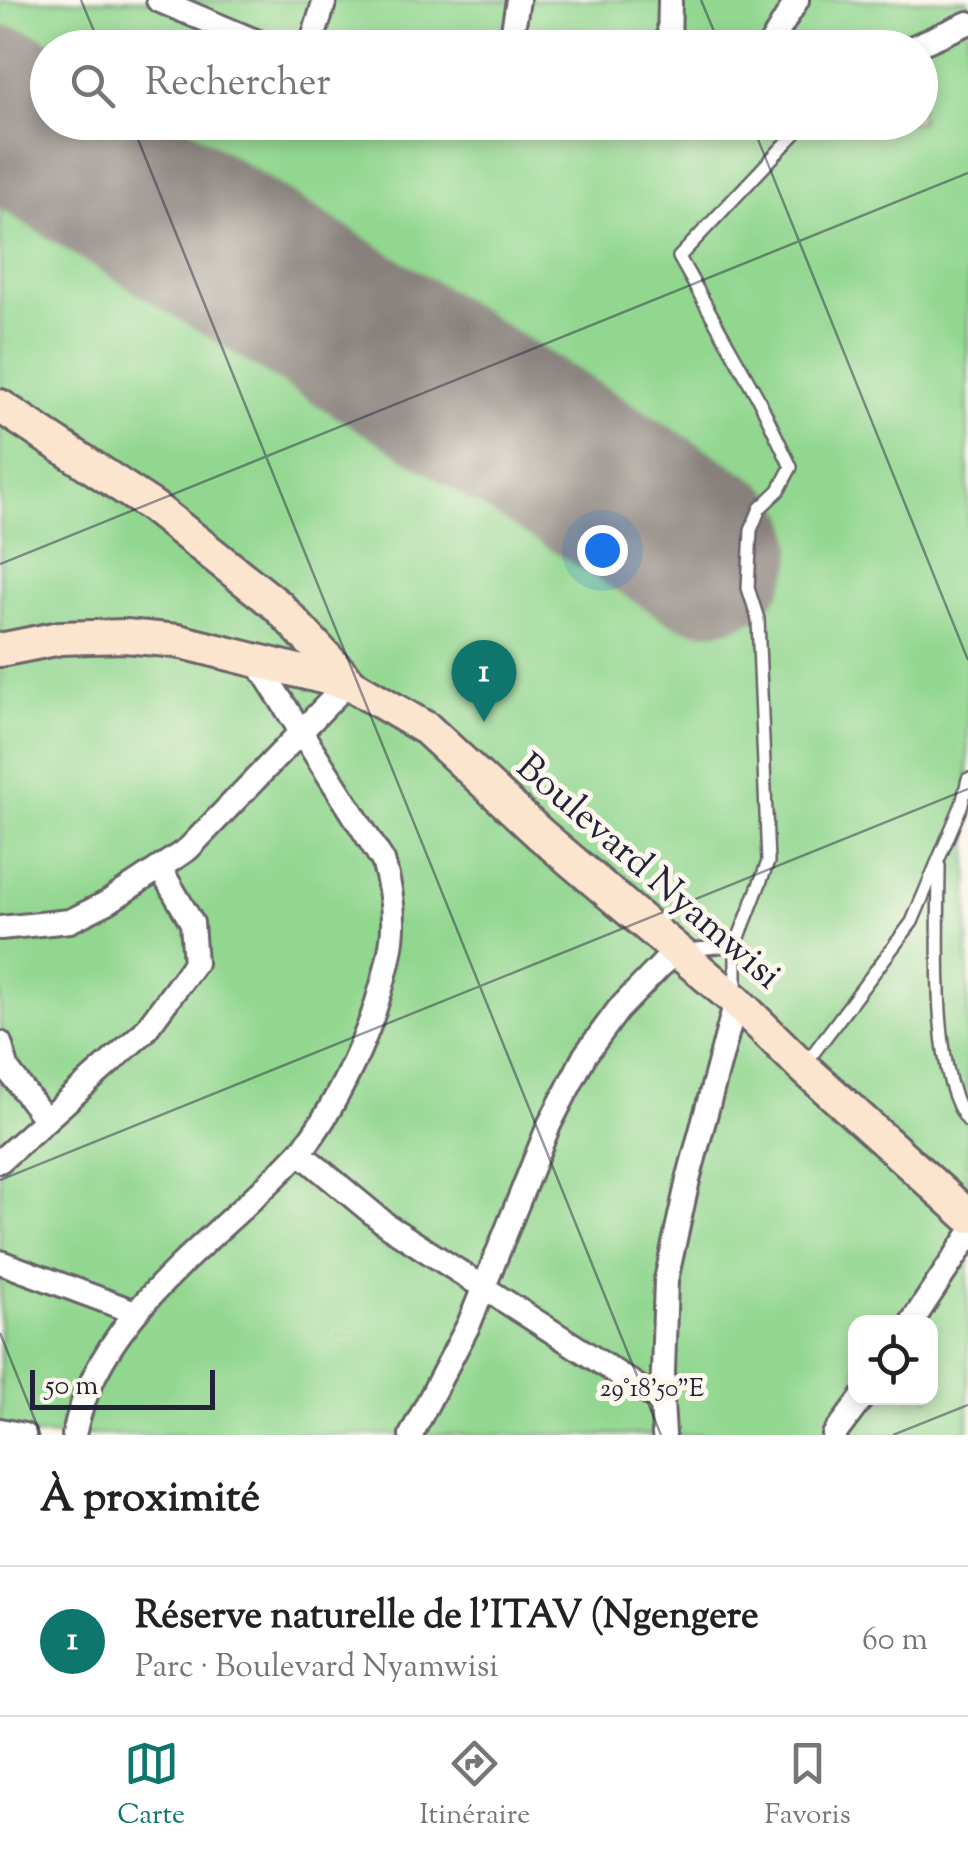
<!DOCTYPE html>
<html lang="fr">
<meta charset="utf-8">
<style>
body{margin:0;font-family:"Sorts Mill Goudy",serif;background:#f2f2f2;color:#222}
.controls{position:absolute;right:30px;bottom:30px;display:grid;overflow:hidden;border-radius:20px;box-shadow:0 5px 15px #0003}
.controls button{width:90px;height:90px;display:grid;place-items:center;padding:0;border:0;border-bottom:2px solid #e0e0e0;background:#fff;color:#222;font:50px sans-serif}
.scale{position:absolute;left:30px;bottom:25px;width:185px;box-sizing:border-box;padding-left:10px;border:5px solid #22223b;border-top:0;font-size:28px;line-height:35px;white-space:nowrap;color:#22223b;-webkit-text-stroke:8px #fbf7ec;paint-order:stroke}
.you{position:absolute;left:602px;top:550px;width:35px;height:35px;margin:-25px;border:8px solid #fff;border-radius:50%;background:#1a73e8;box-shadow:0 0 0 15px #1a73e833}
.badge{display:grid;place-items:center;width:65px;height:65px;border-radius:50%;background:#0f766e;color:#fff;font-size:32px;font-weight:700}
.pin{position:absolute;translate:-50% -82px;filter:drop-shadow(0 2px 5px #0008)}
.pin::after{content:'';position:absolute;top:52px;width:35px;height:30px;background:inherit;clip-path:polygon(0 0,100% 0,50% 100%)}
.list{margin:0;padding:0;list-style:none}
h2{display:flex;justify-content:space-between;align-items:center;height:130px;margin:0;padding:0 40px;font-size:42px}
h2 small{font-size:32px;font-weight:400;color:#767676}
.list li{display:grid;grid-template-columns:65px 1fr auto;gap:30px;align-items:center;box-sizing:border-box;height:150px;padding:0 40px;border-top:2px solid #e0e0e0}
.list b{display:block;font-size:38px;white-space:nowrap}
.list p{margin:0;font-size:32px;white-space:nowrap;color:#767676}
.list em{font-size:32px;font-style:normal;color:#767676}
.icon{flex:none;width:55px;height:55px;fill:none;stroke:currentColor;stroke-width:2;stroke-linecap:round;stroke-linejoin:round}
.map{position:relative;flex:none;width:968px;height:1435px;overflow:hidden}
.search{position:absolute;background:#fff;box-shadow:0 5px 15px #0003;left:30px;right:30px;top:30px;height:110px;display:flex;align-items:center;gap:25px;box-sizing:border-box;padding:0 35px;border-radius:55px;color:#767676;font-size:38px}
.sheet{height:280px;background:#fff}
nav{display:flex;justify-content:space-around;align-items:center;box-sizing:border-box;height:140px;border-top:2px solid #e0e0e0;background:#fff;font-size:28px;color:#767676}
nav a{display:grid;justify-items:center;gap:5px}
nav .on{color:#0f766e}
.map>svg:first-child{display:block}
.green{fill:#92d790;stroke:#5a7c66;stroke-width:2.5;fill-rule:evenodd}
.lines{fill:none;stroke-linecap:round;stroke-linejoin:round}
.runway{stroke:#87807b;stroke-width:168}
.lane-casing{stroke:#696468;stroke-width:16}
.street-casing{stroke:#696468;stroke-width:28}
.secondary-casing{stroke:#696468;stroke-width:38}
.lane{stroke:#fff;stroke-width:11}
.street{stroke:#fff;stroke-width:22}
.secondary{stroke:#fbe5cf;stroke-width:32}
.ticks{fill:none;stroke:#22223b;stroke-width:2.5;stroke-opacity:0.45}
.labels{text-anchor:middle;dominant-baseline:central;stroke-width:10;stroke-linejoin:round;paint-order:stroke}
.street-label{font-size:38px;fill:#22223b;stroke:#fbf7ec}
.ticks-label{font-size:25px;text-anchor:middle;fill:#22223b;stroke:#fbf7ec;stroke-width:10;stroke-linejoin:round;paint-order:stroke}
</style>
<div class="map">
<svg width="968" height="1435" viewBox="0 0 968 1435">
<rect width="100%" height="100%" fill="#fbf7ec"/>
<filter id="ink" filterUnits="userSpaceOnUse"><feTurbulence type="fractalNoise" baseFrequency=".01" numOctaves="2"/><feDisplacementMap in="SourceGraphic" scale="20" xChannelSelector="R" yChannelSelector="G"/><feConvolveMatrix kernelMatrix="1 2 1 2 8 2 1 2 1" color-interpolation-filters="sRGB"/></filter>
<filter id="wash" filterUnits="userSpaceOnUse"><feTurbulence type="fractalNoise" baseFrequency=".0048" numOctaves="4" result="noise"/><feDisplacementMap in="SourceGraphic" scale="40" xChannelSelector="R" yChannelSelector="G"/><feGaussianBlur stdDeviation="2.25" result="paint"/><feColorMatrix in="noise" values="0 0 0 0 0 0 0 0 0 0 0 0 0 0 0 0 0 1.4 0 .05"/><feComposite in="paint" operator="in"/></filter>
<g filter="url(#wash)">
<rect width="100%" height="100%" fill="#ecdebb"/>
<path class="green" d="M0,0H968V1435H0ZM48,48H920V122H48ZM856,1322H930V1398H856Z"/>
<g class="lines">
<polyline class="runway" points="0,110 708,549"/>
</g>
</g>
<g filter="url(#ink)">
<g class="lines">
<g class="lane-casing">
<g id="lane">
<path d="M939,866C939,927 930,1075 968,1121"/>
<polyline points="736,945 736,992"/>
<polyline points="688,950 736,945 768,862 758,619 748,588 751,530 760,508 779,490 791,467 758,398 679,257 806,122"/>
<polyline points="806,1063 912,922 962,804 968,779"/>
</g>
</g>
<g class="street-casing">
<g id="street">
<polyline points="158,0 272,48"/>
<polyline points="310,48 325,0"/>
<polyline points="510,48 518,0"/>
<polyline points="669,48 670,0"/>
<polyline points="768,48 797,0"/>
<polyline points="911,48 968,23"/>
<polyline points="0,928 70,921 108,902 188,849 347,684"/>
<polyline points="0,1043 8,1070 46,1120"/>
<polyline points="300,1153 388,1226 662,1402"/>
<polyline points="0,1161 144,1032 195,963 192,923 160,868"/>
<polyline points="0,1262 135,1312"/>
<polyline points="912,1322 968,1237"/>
<polyline points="0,1430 24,1435"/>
<path d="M74,1435C99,1311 216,1242 297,1155C328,1122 364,1046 377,1002C394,946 400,918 383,861L255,659"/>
<polyline points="411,1435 469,1324 549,1125 585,1055 618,1010 675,951"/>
<polyline points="664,1435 662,1402 666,1280 688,1180 736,1001"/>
<polyline points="834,1435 862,1398"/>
</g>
</g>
<g class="secondary-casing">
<g id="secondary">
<polyline points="0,406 153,507 278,606 348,681"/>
<polyline points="0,650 60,638 125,636 178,641 350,684 427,729 540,834 736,1001 803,1067 968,1216"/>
</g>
</g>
<use href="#lane" class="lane"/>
<use href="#street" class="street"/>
<use href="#secondary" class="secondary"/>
</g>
</g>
<path class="ticks" d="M81,0L101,48M701,0L721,48M131,122L661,1435M751,122L968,660M0,564L968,173M0,1180L968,789M0,1333L41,1435M893,1435L968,1405"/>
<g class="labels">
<g class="street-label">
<text transform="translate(647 873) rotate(41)">Boulevard Nyamwisi</text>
</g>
</g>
<g class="ticks-label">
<text x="652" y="1396">29°18'50"E</text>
</g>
</svg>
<div class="controls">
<button><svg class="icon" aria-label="locate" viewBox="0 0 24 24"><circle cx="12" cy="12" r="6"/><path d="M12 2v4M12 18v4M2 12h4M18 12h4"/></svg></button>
</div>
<div class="scale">50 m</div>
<div class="you"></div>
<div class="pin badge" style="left:484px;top:722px">1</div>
<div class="search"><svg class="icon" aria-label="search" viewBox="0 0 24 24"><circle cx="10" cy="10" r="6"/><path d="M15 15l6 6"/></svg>Rechercher</div>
</div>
<section class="sheet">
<h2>À proximité<small></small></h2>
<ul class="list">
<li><span class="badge">1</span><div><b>Réserve naturelle de l'ITAV (Ngengere</b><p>Parc · Boulevard Nyamwisi</p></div><em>60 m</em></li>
</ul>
</section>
<nav>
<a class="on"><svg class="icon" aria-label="map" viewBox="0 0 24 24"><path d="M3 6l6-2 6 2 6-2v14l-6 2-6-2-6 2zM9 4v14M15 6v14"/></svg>Carte</a>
<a><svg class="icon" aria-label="directions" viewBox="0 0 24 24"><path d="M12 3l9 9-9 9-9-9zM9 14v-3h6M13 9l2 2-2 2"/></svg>Itinéraire</a>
<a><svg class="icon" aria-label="saved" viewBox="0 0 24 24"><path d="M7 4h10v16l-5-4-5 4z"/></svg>Favoris</a>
</nav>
